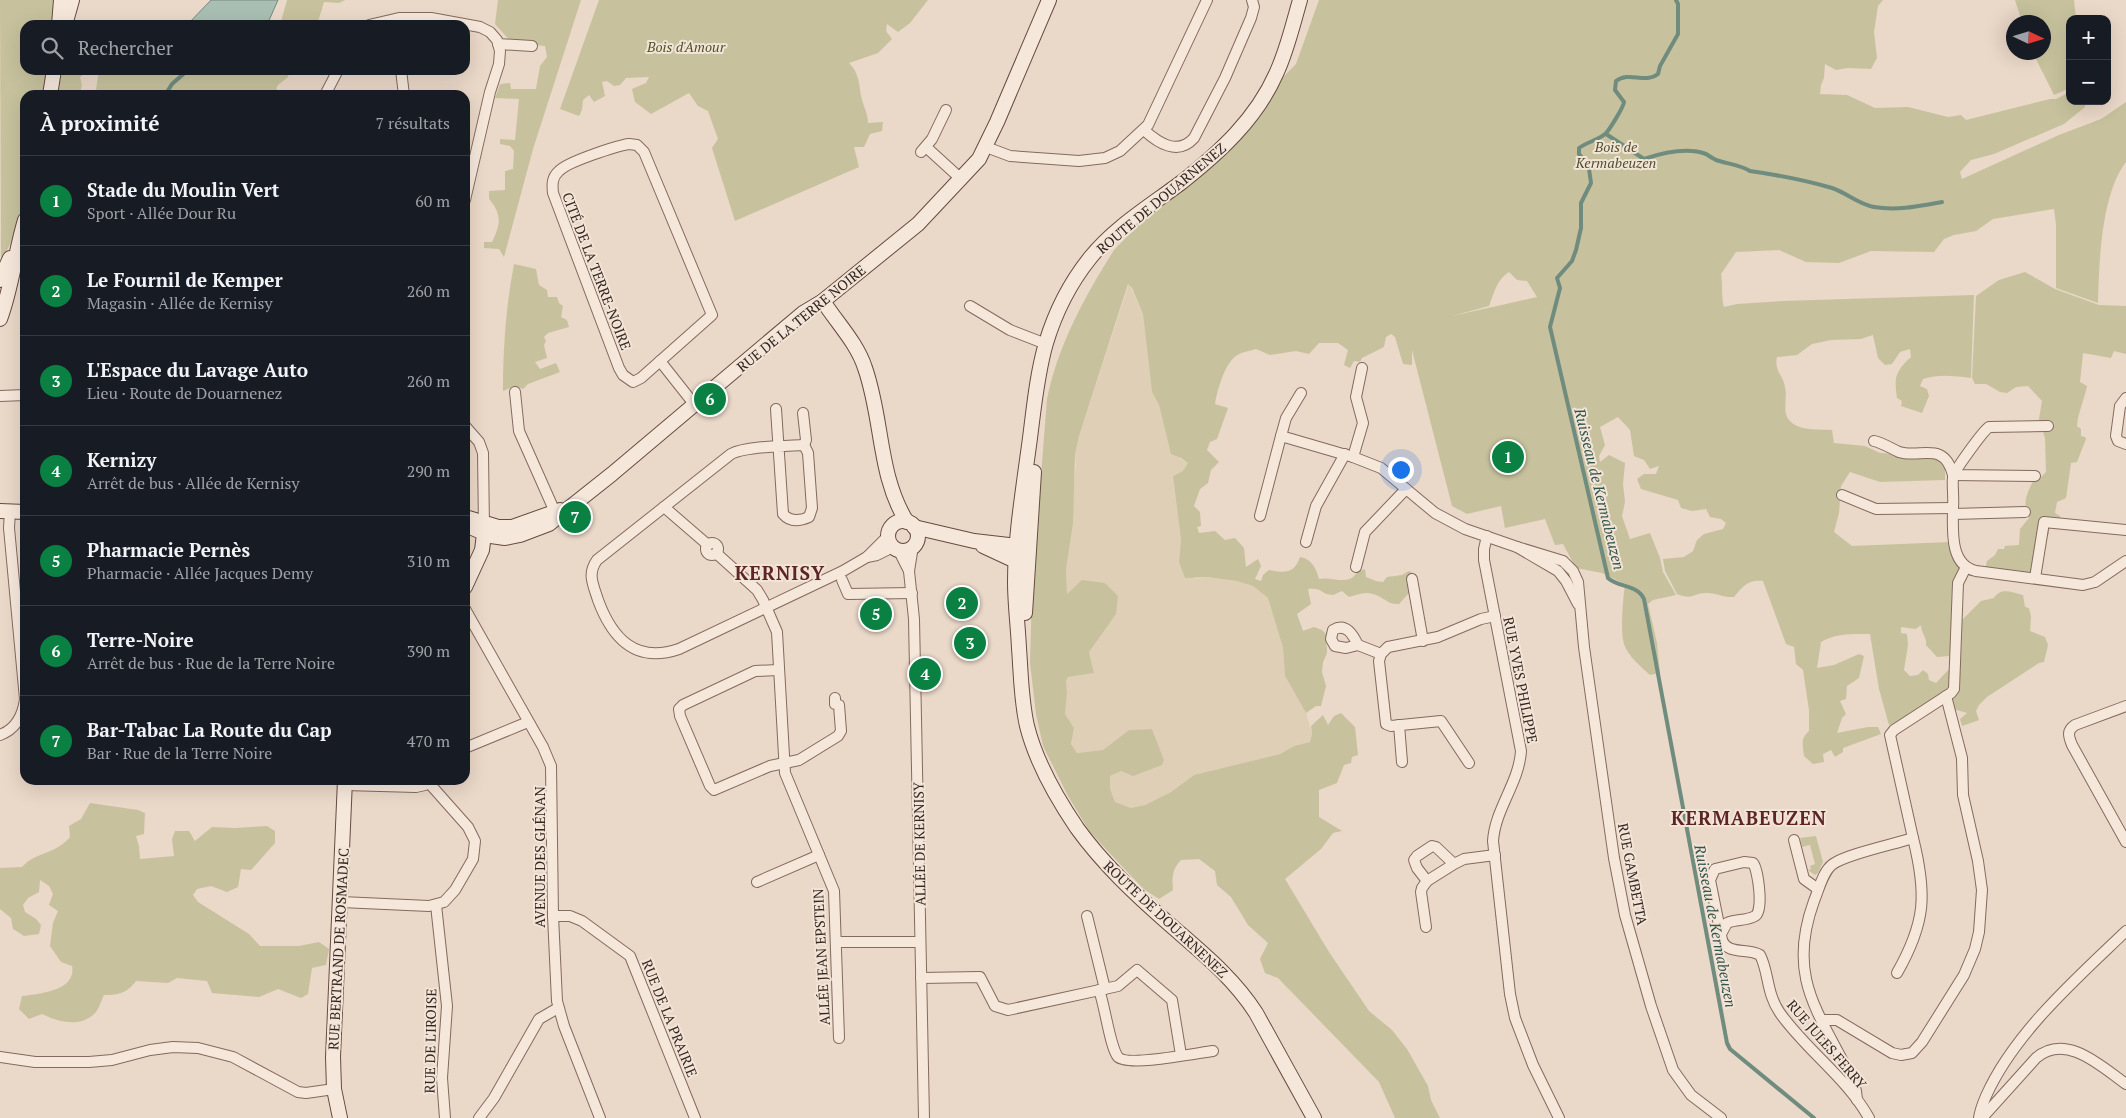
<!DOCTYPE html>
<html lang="fr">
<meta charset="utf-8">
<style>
body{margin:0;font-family:"PT Serif",serif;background:#20242c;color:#f1f3f6}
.controls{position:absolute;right:15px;top:15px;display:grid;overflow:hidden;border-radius:10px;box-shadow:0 5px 20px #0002}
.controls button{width:45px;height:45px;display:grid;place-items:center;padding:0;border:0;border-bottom:1px solid #363941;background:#171b24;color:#f1f3f6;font:25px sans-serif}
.compass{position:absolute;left:2006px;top:15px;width:45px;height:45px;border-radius:50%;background:#171b24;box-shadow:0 5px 20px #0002;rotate:94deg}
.you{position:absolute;left:1400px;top:469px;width:18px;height:18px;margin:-12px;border:4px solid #fff;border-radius:50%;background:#1a73e8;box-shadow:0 0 0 8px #1a73e833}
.badge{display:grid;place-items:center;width:32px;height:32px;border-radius:50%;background:#0b8043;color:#fff;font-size:16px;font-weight:700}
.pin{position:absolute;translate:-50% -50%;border:2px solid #fff;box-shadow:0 1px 5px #0006}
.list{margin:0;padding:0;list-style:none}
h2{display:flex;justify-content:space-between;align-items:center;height:65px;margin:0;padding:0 20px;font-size:21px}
h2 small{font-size:16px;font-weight:400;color:#9ea1a6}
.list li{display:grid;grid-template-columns:32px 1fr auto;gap:15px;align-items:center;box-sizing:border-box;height:90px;padding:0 20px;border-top:1px solid #363941}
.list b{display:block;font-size:19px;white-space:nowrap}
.list p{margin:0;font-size:16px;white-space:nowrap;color:#9ea1a6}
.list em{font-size:16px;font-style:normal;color:#9ea1a6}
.icon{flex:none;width:28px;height:28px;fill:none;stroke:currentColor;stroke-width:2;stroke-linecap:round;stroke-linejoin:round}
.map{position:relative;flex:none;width:2126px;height:1118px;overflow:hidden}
.search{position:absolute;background:#171b24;box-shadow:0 5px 20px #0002;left:20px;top:20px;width:450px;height:55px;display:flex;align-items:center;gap:12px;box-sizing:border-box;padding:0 18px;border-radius:15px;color:#9ea1a6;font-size:19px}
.panel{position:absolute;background:#171b24;box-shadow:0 5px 20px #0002;left:20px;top:90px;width:450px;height:695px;border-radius:15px}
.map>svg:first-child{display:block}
.farmland{fill:#dfcfb6}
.green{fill:#c7c29d;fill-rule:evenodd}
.water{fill:#a9bfb3;stroke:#708c7e}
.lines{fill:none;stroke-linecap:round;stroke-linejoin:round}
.stream{stroke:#708c7e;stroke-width:4}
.street-casing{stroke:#846a5f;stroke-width:12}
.secondary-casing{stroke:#664b42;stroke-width:16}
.street{stroke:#f6e7db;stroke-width:10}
.secondary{stroke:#f6e7db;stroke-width:14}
.labels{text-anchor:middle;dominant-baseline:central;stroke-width:4;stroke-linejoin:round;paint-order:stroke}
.park-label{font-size:14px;font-style:italic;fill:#50502a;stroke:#f2e4d7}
.street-label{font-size:14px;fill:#362621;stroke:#f2e4d7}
.water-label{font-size:15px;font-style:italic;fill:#32544a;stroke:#f2e4d7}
.district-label{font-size:19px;font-weight:bold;letter-spacing:1px;fill:#5e2526;stroke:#f2e4d7}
</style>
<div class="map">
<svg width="2126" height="1118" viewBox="0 0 2126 1118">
<rect width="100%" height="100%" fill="#ead8c8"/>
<polygon class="farmland" points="1129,284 1143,314 1152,392 1159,405 1171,453 1188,463 1183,471 1173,476 1181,540 1179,562 1196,579 1208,577 1237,581 1253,586 1268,598 1283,648 1285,676 1306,713 1312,734 1310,742 1294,746 1280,754 1194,775 1171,792 1145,805 1131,808 1115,802 1110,787 1110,776 1121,771 1131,775 1164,760 1152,729 1129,730 1103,750 1077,753 1071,744 1074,728 1065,714 1067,693 1066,681 1068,677 1094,673 1089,652 1102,633 1067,595 1066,569 1076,465 1075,454 1079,436"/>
<g class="green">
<polygon points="0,0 55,0 53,25 25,25 25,70 46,70 43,95 25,95 25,206 14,237 1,261"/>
<polygon points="287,0 345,0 339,3 324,2 317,25 280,25"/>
<path d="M498,0H581L533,149L504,257L499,249L484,248V242H492C500,225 503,215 489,199V191L505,190V171L513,169L514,151L510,146L500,144V139L515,140L519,99L495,98L500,84L510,83L511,89H536L540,66L547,57L545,46L512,43L495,24Z"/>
<path d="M599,0H928L910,23L898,32L887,24L886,31L892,39L878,53L849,63C859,73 859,83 861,96C863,106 868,113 868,123L883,122L882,131L870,134L864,147H854L859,167L735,221L712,148L718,139L708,111L698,106L689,93L651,114L635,102L632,89L646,83L649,77L626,78L620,85L614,86L607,81L602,82L605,96L594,102L589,95L583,100L582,110L579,116L560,109Z"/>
<path d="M1319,0H1883L1878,6L1874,32L1877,58L1871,69L1848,68L1836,70L1825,64L1824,78L1821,85L1820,94L1847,95L1875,108L1908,107L1948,117L1961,115L1966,120L2050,99H2056L2070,92V101H2086L2085,107L2064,124L1994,154L1971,160L1960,172L1962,179L2059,135L2101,119L2126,102V162C2101,194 2099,264 2098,303L2056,288V224L2054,209L1993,219L1976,231L1954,235L1944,239L1934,252L1871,251L1839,263L1806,262L1779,250L1736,252L1721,274C1723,286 1721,296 1724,307L1737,304L1783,301L1974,295L1971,378C1954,376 1939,374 1923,379L1920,386L1927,389L1929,396L1922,413L1901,406L1902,401L1897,398C1894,377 1895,372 1911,357L1910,349L1900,352L1892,364L1885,365L1878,358L1873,335L1861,339L1831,340L1812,344L1797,355L1777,357C1774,372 1783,374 1785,387C1787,395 1784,407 1786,414C1791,432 1818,429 1832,430L1834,443L1865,446L1880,453L1930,456L1943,462L1945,466V480L1880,482L1850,472L1841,486L1839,513L1834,532L1852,546L1950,542L1962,569L1949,656L1937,657L1926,645C1927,637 1921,633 1921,625L1916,629L1901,627V633L1907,634L1908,645L1904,670L1910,676L1918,675L1923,670L1928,674L1929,680L1936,683L1952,666H1958L1961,659L1962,620L1981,601L1994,598C2001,587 2011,592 2023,595L2025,607L2029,608L2031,617L2030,631L2045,637L2048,645L2044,662L2039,663L1987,697L1979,705L1976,711L1979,720L1962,726L1960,719L1967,713L1953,709L1938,695L1898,723L1889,725L1879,689L1870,634C1853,634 1836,633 1821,642L1817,668L1834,665L1859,654L1864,656L1859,678L1847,686L1846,699L1840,701L1846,714L1842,718L1837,733L1868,727H1878L1881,734L1843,748V752L1835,757L1831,750L1823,754L1824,762L1813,764L1804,756C1803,746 1800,738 1809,731V710L1803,670L1796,664L1794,647L1786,644L1763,581C1748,579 1742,587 1734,597C1724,598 1715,592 1705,593C1692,594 1692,600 1677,594L1665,571L1663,559L1684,557L1693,551L1697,540L1704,534L1723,529L1726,523L1721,519L1710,517L1706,509L1692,511L1681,508L1678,500L1641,489L1637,479L1644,474H1656L1659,466L1650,469L1644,460L1634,456L1630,430L1618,417L1600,427L1605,445L1599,456L1600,462L1609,455L1625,463L1623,484L1625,502L1622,516L1630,539L1650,533L1660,558L1663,572L1676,595L1653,600L1648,604L1657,643L1660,673L1650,675C1641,667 1628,656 1624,644C1620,631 1623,599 1625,584L1602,573L1576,568L1563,544L1555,545L1545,519L1505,528L1501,506L1467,514L1452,506L1412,350V365L1403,364L1395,337L1391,334L1386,337L1384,347L1362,358L1360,362L1354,361L1350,368L1344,365L1348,350L1338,343H1319L1309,354L1296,351L1270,355L1256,349C1250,351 1241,352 1236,356C1225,363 1217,391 1215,404L1228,408L1217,439L1210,442L1207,450L1219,462L1211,470L1208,483L1200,489L1194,506L1200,512L1201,526L1197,527L1199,533L1215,531L1225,540L1235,538L1244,548L1246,567L1258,559L1261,566L1255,579L1261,581L1263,575L1269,570C1285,573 1294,574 1300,557C1312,559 1316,568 1319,579C1332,576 1349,587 1357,572L1365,569L1366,577L1376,581L1383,582L1387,577L1402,575L1409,571L1413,573L1409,593L1399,604C1388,605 1384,597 1373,594C1364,591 1357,595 1349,597L1342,591L1333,595L1326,594C1320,589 1315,588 1308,589L1311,604L1297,614L1303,631L1314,627L1322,630L1326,634L1327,653L1323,662L1322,672L1326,686L1321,706H1316L1306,713L1285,676L1283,648L1268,598L1253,586L1237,581L1208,577L1185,578L1179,562L1181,540L1173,476L1183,471L1188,463L1181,458L1171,454L1159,405L1152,392L1143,314L1132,288L1128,284L1079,436L1075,454L1073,523L1066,569L1067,594L1082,580L1105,583L1118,596L1116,614L1089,652L1094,673L1068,677L1066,681L1067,693L1065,714L1074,728L1071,744L1077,753L1103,750L1129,730L1152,729L1164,760L1162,765L1133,776L1121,771L1110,776V788L1115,802L1131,808L1145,805L1171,792L1194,775L1280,754L1294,746L1310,742L1312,734L1311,726L1323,715L1328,725L1334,716L1341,713L1355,727L1358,755L1352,757L1351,763L1344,765L1337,783L1319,790V817L1342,831L1333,833L1321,849L1285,879L1329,952L1369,1011L1392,1030L1407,1049L1428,1086L1431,1100L1440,1118H1395L1379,1082L1278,978L1265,973L1260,959L1268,943L1248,925L1231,897L1217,885L1215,871L1199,859L1181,860C1172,869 1172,878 1173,890L1159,899L1145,890L1131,876L1090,832L1068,796L1043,746L1036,714L1030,663L1032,591L1047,399C1058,345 1085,296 1114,250L1296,64ZM1509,272L1517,280L1527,281L1537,297L1452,316L1489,306C1494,293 1497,279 1509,272Z"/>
<polygon points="2015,0 2074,0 2076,19 2070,19 2070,88 2054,95 2033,53 2044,52 2044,22 2022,22"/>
<polygon points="62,70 83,70 82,76 80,77 82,86 79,95 58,95"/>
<polygon points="99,70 289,70 288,77 278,85 276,89 280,91 278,95 263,92 257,95 92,95 96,90"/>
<path d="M514,264L536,269L539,285L547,290L548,297H557L559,303L563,306L561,317L567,320L569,327L548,333L544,337L546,341L544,345L547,358L535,362L540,369L556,363L560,372L528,384L523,389L515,386L503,391C503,348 506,306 514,264Z"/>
<path d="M2025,272L2055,289L2099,305L2126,306V354L2114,351L2111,358L2083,353L2080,382L2087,386C2084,401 2078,412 2077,426L2081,429V436L2085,437L2086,439L2077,462L2071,463L2066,498L2057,502L2055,513L2060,516L2061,520L2049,527V534L2043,539L2031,573L2027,574L2015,570L2010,574L1985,569L1987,561L1995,555L1998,549H2004L2005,546L2019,545L2020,529L2029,518C2021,503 2028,492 2035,477H2041L2046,472L2045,438L2039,419L2042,401L2028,386L2016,387L2007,393L2000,392L1986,384H1975L1972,378L1976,296L1999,280Z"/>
<path d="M90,803L138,810L145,813L144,834L136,836L139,846L140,859L174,856L172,839L175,831H189L195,841L212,827L235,828L267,826L275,831V843L251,870L241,869L238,887L227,892L211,886L197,889L193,895L198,902L249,934L260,946H299L319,942L329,949L326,965L312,968L308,994L301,998L278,989L259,997L212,993L207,981L177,978L168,983L136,981C127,993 119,995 104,995C101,1001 99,1009 95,1013C81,1028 58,1022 42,1014L29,1019L19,1009L22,996C38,994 77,991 72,966L61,962L50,946L53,923L58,911L49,905L53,894L49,886L40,880L39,892L28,898L23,905L25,912L36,919L41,925L39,934L24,936L13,929L11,918L0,909V868L22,867C37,851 55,855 70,837L69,826L81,819Z"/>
<polygon points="1816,836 1823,862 1818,873 1815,875 1808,870 1811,869 1810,866 1815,864 1810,845 1802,847 1800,838"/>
</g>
<polygon class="water" points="211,0 278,0 267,25 187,25"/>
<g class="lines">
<g class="stream">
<path d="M1676,0L1678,4V34L1660,66L1658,74C1645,84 1629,71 1616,81L1615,90L1624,102C1624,106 1609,131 1605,134C1598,140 1587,142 1579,148V154L1586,162L1589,169L1591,183L1581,203V228L1576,250L1572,261L1557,278L1560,288L1550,327L1608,578C1619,588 1637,584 1644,599L1727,1043L1730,1049L1814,1118"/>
<polyline points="165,95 172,84 188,70"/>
<path d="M1606,134L1644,159C1662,153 1687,147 1706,154C1709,156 1712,158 1716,160C1727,164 1739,164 1750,171C1778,175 1805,180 1832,188C1847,193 1858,204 1874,207C1897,211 1920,206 1942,202"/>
</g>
<g class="street-casing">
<g id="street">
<polyline points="369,25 399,18 431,18 480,27 490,32 497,40 500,51 499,64 490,92 465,200"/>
<polyline points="498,44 532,46"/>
<polyline points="401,70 404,95"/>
<polyline points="325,95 338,70"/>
<path d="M1144,130C1158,143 1178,156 1194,138L1225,78L1251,18L1254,7L1252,0"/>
<path d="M629,144L637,145L644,152L712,315L641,378L633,382L623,375L619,368L553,193C552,184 552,177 559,171C567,162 616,146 629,144Z"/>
<polyline points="926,147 960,178"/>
<polyline points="986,147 1010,156 1079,161 1105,158 1120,151 1148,125 1207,0"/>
<polyline points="921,152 932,139 946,110"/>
<polyline points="970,306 1010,330 1046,344"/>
<polyline points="660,361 694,404"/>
<polyline points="515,392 519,431 555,512"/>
<polyline points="0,396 25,395"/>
<polyline points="2126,398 2120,406 2116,436 2118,441 2126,444"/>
<path d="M776,409L783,514C790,522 800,521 809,517L812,508L808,453L804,445C785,446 746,446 731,454L597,560C587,574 593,584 598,600C612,638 635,664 679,649L843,571L867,557L888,536"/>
<polyline points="803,413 806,440 804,445"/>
<polyline points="465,426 479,442 483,453 484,529"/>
<path d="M2048,426L1989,427C1983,431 1954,471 1953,477C1952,487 1954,498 1953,508C1953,529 1949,565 1976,571L2083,585L2095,582L2126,561"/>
<polyline points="1281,436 1286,418 1301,393"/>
<path d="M1874,441C1883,443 1890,448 1899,452C1920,459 1944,440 1953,475L2035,476"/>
<polyline points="1353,457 1363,423 1356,397 1362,368"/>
<polyline points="1842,495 1876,509 1953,508"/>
<polyline points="664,507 708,545"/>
<polyline points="1953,514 2025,512"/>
<polyline points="1260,516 1281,436 1353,457 1381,468 1435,513 1465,529 1517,547 1558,571 1566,581 1578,604"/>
<path d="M1487,536L1484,549V560L1521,751C1519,783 1495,809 1493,841L1510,994L1515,1018L1533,1065L1559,1118"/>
<polyline points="1306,542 1316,506 1345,454"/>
<circle cx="712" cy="549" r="6"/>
<polyline points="913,546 909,571 914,619 924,1118"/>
<polyline points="1517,547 1563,561 1573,571 1578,582 1584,647 1614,858 1625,915 1651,1006 1673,1070 1691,1095 1721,1118"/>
<polyline points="899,551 909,571"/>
<polyline points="716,553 757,590 763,600 777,632 785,773 834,891 839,1038"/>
<polyline points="867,557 877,555 893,547"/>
<polyline points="1356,567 1365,532 1406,489"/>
<polyline points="2035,578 2044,522 2126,530"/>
<polyline points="1412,579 1423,641"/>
<polyline points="842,580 848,594 912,593"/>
<polyline points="465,609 543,747 551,766 553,916 557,1001 564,1026 600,1118"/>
<path d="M1358,645C1353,635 1346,622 1333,630L1331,639L1335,646L1346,648L1358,645L1381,654"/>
<polyline points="779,670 755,671 683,705 679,709 680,716 710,786 714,790 770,766 799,760 838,736 841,731 839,705 835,704 835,698"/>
<path d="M2126,706L2075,725C2066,731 2069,737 2072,745L2126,842"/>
<polyline points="1399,725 1402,762"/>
<path d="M0,735C16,729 23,715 25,699L9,528L10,511"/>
<polyline points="465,748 528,722"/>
<polyline points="1469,763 1441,721 1391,726 1386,724 1379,661 1381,654 1388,647 1438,637 1481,619 1495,616"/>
<polyline points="345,785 416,787 425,785 431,780"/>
<polyline points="1794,840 1804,879 1818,889"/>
<polyline points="1454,864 1427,881 1417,868 1414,860 1417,856 1432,846 1436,847 1454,864 1464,859 1495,855"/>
<polyline points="757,882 819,855"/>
<polyline points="341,902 429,906 444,902 455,890 473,859 475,841 468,827 429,783"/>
<polyline points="436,905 447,1006 442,1078 445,1118"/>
<polyline points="553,916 570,916 582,921 630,956 695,1118"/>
<polyline points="1087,916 1105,989"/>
<polyline points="1426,927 1421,892 1422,888 1427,881"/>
<path d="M1721,934L1727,923C1735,919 1747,921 1755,916C1764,911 1758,870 1753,863L1744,862L1715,869L1710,880L1722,940C1727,955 1748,948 1760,955C1769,972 1766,993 1780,1013C1806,1050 1847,1078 1869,1118"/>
<polyline points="837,942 920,942"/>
<path d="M1897,973C1926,922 1927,894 1913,838"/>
<polyline points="921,978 980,977 995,1006 1008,1010 1118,986 1137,970 1172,1000 1181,1055"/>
<path d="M1099,990C1105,1006 1110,1047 1118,1057C1127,1067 1197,1053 1213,1051"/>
<polyline points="1822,1020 1837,1020 1892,1053 1901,1055 1912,1053 1922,1042 1964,975 1975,949 1979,932 1982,890 1978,861 1963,795 1962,758 1946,696"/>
<polyline points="0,1057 35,1062 89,1062 112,1060 150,1050 173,1047 198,1048 233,1057 298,1092 306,1093 334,1089"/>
<path d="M1857,1100L1856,1091L1852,1079C1819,1012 1786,978 1814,901C1819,889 1823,871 1833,864C1847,854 1895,844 1913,838L1890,735L1894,730L1951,693L1954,689L1958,583L1964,571"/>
<polyline points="479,1118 494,1098 539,1019 558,1008"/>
<path d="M1979,1118C1980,1110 1983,1103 1986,1096C2014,1033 2077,978 2126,931"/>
<path d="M1982,1118L2036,1058C2066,1032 2102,1067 2126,1084"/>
</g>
</g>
<g class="secondary-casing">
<g id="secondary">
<path d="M1300,0C1293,24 1287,51 1276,74C1256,119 1220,152 1182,182C1150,206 1115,227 1090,258C1070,283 1055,313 1046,343C1037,374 1034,407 1030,438C1024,484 1015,536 1015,582C1015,604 1018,626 1019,648C1021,674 1021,700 1027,726C1036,762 1056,797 1077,828C1103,864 1135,894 1168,923C1200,951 1233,977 1256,1013L1314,1118"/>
<polyline points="59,25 61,0"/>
<polyline points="65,25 72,0"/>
<polyline points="50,95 54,70"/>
<polyline points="0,280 10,258"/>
<path d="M823,301C837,323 857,343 865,368C883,419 878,476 907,522"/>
<path d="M0,319C12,287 15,253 25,220"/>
<polyline points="0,511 25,512"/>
<polyline points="465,517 498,527 512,527 560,510"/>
<circle cx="903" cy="536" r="15"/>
<polyline points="465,525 491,536 505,538 520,535 549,524 612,474 803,313 823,301 918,224 979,159 997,122 1049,0"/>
<polyline points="914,527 974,541 1026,547"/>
<polyline points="983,546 1011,559 1026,562"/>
<polyline points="465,587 482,550 484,534"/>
<polyline points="1025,613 1034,472"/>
<polyline points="340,1118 334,1089 333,1057 345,780"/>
</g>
</g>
<use href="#street" class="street"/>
<use href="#secondary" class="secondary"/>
</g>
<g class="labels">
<g class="park-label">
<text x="686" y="46">Bois d'Amour</text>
<text x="1616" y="146">Bois de<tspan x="1616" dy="16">Kermabeuzen</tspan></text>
</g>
<g class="street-label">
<text transform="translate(1161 198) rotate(-40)">ROUTE DE DOUARNENEZ</text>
<text transform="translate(597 271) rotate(69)">CITÉ DE LA TERRE-NOIRE</text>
<text transform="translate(801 318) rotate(-39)">RUE DE LA TERRE NOIRE</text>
<text transform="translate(1521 680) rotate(79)">RUE YVES PHILIPPE</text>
<text transform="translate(919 844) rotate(-91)">ALLÉE DE KERNISY</text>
<text transform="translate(539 857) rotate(-90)">AVENUE DES GLÉNAN</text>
<text transform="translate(1633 874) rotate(79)">RUE GAMBETTA</text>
<text transform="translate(1166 919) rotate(43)">ROUTE DE DOUARNENEZ</text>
<text transform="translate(338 949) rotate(-87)">RUE BERTRAND DE ROSMADEC</text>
<text transform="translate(821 957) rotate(-93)">ALLÉE JEAN EPSTEIN</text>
<text transform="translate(670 1018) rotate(68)">RUE DE LA PRAIRIE</text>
<text transform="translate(430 1041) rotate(-89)">RUE DE L'IROISE</text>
<text transform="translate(1827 1044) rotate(49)">RUE JULES FERRY</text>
</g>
<g class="water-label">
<text transform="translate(1600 489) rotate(76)">Ruisseau de Kermabeuzen</text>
<text transform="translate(1716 926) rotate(79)">Ruisseau de Kermabeuzen</text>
</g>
<g class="district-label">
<text x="780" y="572">KERNISY</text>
<text x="1749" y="817">KERMABEUZEN</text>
</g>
</g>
</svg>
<div class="controls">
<button>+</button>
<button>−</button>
</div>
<svg class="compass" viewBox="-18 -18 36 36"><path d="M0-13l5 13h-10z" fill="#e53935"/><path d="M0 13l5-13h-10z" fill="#9ea1a6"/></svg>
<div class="you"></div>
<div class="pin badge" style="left:1508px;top:457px">1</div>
<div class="pin badge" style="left:962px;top:603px">2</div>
<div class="pin badge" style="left:970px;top:643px">3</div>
<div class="pin badge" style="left:925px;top:674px">4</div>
<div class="pin badge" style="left:876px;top:614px">5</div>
<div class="pin badge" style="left:710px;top:399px">6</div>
<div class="pin badge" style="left:575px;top:517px">7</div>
<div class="search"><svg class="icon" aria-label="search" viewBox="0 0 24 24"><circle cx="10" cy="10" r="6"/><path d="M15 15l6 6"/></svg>Rechercher</div>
<section class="panel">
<h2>À proximité<small>7 résultats</small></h2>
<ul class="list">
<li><span class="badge">1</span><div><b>Stade du Moulin Vert</b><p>Sport · Allée Dour Ru</p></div><em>60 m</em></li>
<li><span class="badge">2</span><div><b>Le Fournil de Kemper</b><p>Magasin · Allée de Kernisy</p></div><em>260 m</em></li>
<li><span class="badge">3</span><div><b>L'Espace du Lavage Auto</b><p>Lieu · Route de Douarnenez</p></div><em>260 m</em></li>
<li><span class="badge">4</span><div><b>Kernizy</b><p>Arrêt de bus · Allée de Kernisy</p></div><em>290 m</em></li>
<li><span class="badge">5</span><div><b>Pharmacie Pernès</b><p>Pharmacie · Allée Jacques Demy</p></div><em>310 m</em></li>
<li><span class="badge">6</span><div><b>Terre-Noire</b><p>Arrêt de bus · Rue de la Terre Noire</p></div><em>390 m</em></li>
<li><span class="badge">7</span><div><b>Bar-Tabac La Route du Cap</b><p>Bar · Rue de la Terre Noire</p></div><em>470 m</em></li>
</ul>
</section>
</div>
